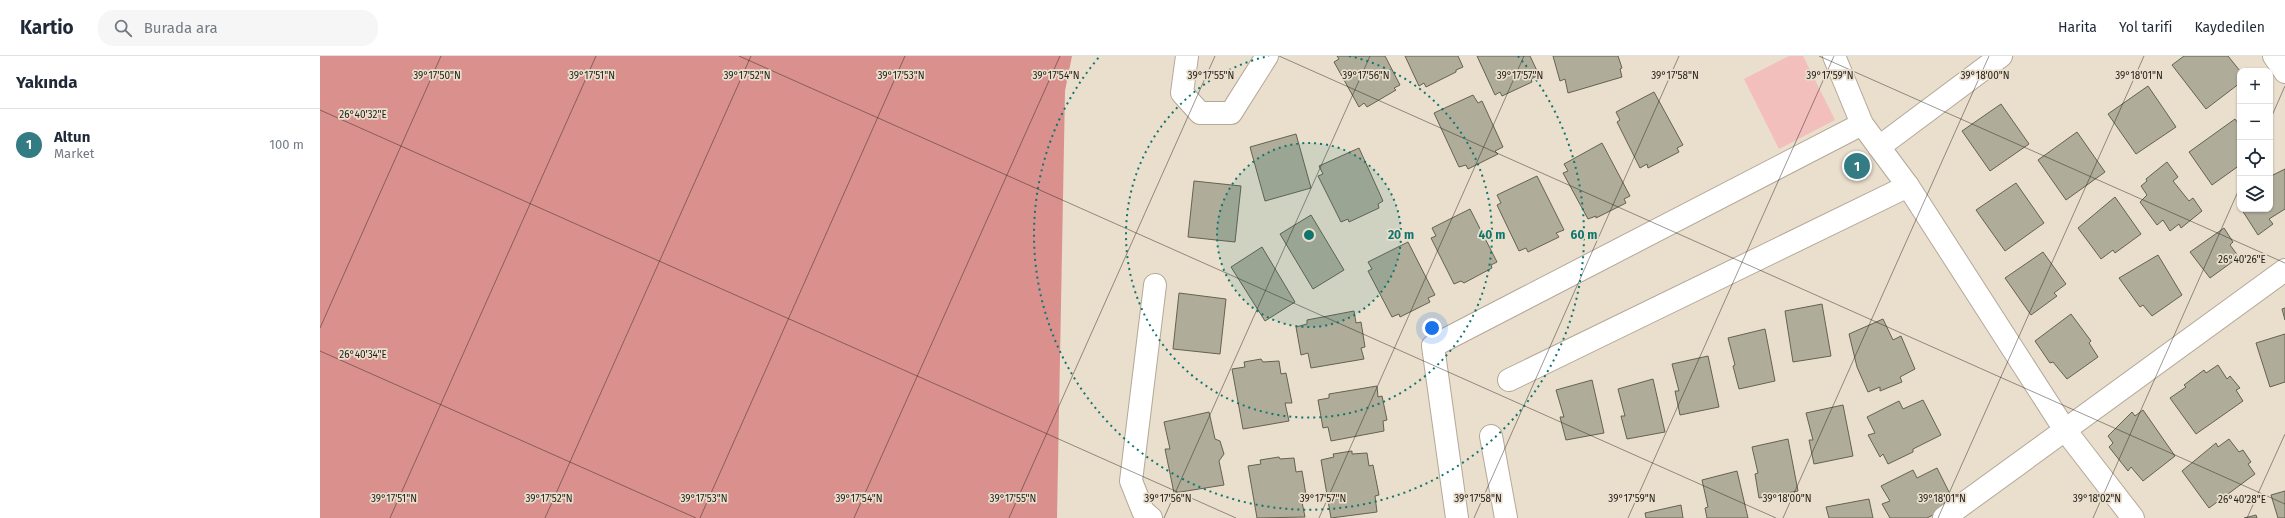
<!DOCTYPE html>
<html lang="tr">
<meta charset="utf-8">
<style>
body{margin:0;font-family:"Fira Sans",sans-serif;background:#f6f6f7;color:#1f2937}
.controls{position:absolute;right:12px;top:12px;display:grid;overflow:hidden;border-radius:8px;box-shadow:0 1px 3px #0004}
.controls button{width:36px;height:36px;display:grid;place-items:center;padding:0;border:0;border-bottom:1px solid #e0e1e3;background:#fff;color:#1f2937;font:20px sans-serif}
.you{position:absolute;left:1112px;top:272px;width:14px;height:14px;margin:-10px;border:3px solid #fff;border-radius:50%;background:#1a73e8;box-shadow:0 0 0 6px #1a73e833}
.badge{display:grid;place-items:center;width:26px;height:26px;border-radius:50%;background:#347c83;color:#fff;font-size:13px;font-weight:700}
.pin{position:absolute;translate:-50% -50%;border:2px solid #fff;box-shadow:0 1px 4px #0006}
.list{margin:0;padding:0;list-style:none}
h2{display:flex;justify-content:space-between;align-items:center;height:52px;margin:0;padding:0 16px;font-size:17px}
h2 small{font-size:13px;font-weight:400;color:#747a83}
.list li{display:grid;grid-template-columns:26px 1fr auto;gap:12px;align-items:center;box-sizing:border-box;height:72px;padding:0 16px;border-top:1px solid #e0e1e3}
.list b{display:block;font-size:15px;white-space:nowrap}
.list p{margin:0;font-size:13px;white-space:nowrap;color:#747a83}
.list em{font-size:13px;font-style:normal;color:#747a83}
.icon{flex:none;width:22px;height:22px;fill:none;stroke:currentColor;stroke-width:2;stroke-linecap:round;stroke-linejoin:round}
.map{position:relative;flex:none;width:1965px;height:462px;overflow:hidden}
header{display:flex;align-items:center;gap:24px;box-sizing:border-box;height:56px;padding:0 20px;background:#fff;border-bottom:1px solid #e0e1e3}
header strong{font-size:19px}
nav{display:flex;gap:22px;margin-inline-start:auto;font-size:14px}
.search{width:280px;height:36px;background:#f6f6f7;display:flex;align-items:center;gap:10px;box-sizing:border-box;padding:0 14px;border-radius:16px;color:#747a83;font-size:15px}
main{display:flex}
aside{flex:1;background:#fff}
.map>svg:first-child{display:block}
.green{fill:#f3bfbc}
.forest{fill:#da918e}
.building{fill:#afac9a;stroke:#656251}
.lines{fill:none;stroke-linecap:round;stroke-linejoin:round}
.street-casing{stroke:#b4a898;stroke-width:24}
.street{stroke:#fff;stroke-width:22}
.ticks{fill:none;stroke:#221e18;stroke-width:1;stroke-opacity:0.45}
.ring{fill:none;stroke:#0f766e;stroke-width:2;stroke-dasharray:2 4}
.ticks-label{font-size:10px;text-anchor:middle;fill:#221e18;stroke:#eadecd;stroke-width:3.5;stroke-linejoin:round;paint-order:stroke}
.centre{fill:#0f766e;stroke:#eadecd;stroke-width:2}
.ring-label{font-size:12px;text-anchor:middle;font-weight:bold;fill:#0f766e;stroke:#eadecd;stroke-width:3.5;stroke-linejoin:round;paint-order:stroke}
</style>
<header>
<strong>Kartio</strong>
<div class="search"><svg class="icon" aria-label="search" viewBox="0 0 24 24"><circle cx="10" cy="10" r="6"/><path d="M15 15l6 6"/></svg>Burada ara</div>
<nav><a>Harita</a><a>Yol tarifi</a><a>Kaydedilen</a></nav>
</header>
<main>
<aside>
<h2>Yakında<small></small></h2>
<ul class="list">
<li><span class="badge">1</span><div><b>Altun</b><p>Market</p></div><em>100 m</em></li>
</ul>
</aside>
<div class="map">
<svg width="1965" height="462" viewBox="0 0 1965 462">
<rect width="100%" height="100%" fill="#eadecd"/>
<polygon class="green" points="1469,0 1483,0 1515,64 1459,93 1424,23"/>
<polygon class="forest" points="0,0 752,0 745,35 737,462 0,462"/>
<g class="building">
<polygon points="1017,0 1065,0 1080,29 1074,32 1076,34 1047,51 1044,47 1039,51 1014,6 1019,3"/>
<polygon points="1085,0 1138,0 1143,11 1136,14 1136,16 1106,31 1104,27 1099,30"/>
<polygon points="1157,0 1210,0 1219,19 1211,23 1212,26 1182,40 1180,36 1175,39"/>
<polygon points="1233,0 1298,0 1302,12 1300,13 1302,21 1248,37 1245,23 1240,25"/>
<polygon points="1864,0 1908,0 1920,15 1920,27 1886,53 1852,9"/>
<polygon points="1828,30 1856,71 1816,98 1788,58"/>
<polygon points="1334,36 1363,89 1357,92 1359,96 1328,112 1327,108 1320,112 1297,66 1300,64 1296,56"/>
<polygon points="1153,39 1158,47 1162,45 1183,91 1175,95 1178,98 1148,113 1146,109 1139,111 1114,57"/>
<polygon points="1681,48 1709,88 1670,115 1642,75"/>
<polygon points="1915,63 1920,70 1920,109 1892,129 1869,96"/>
<polygon points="1757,76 1785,116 1746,144 1718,104"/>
<polygon points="976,78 991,132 945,145 930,91"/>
<polygon points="1282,87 1310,140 1304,143 1306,147 1276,162 1276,160 1268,163 1243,117 1248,115 1244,108"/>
<polygon points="1039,92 1063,145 1058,148 1059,152 1029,166 1028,163 1021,166 998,120 1003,118 999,110"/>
<polygon points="1847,106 1858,121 1853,125 1869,145 1873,142 1882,155 1861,172 1859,168 1850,175 1843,164 1837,169 1820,146 1827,139 1821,130 1827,125 1826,123"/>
<polygon points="1965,113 1965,153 1949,163 1953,168 1938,179 1922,154 1950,153 1950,114 1953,119"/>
<polygon points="1217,120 1244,174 1236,177 1239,181 1208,196 1206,192 1199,195 1177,149 1181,147 1177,139"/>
<polygon points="874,125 921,130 915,186 868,181"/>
<polygon points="1696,127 1724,167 1685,195 1656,154"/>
<polygon points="1795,141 1821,178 1795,197 1793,194 1781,203 1758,172"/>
<polygon points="1150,153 1177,206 1171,209 1172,212 1144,227 1141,225 1134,228 1111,182 1116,180 1112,172"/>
<polygon points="991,159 1024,214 993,233 960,178"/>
<polygon points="1904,172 1913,186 1910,189 1919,201 1890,222 1870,196"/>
<polygon points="1088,186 1115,239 1108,242 1110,246 1080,261 1079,258 1072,261 1048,215 1052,213 1048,206"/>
<polygon points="942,191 975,246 945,265 911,211"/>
<polygon points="1723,196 1746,228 1734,237 1737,240 1711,259 1685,222"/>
<polygon points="1838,199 1862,239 1832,260 1823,249 1820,251 1799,222"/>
<polygon points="859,237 906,243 900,298 853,293"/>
<polygon points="1502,248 1511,300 1473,306 1465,255"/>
<polygon points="1965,252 1965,264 1962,253"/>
<polygon points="1034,255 1036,267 1041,266 1045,291 1041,292 1044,303 991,312 988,297 981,299 976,271 987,268 987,264"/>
<polygon points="1751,258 1771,285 1769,287 1778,301 1747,323 1733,306 1730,307 1715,285"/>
<polygon points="1563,263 1573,284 1581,280 1595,313 1580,321 1582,326 1560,335 1560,331 1548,336 1537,311 1529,278"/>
<polygon points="1445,273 1455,325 1419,333 1413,310 1415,309 1408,282"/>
<polygon points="1965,278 1965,326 1950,331 1936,287"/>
<polygon points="1388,300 1399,351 1360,359 1355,335 1359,335 1352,308"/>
<polygon points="941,303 943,306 959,305 961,318 966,317 972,347 965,347 969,365 923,373 912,313 925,311 924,306"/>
<polygon points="1898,309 1907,323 1910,320 1920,332 1916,334 1923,345 1876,378 1850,342 1866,331 1864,329 1884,314 1886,317"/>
<polygon points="1333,323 1345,376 1307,383 1301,360 1305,360 1298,333"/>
<polygon points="1272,324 1284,377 1246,384 1240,361 1244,361 1236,334"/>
<polygon points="1057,330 1058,341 1062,340 1067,364 1063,365 1064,375 1011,385 1008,371 1003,372 998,344 1009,342 1009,338"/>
<polygon points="1603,344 1621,379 1593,393 1593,396 1568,408 1563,398 1560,401 1548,379 1555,377 1547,361 1579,345 1583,353"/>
<polygon points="1523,349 1533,400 1494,408 1489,384 1493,384 1486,357"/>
<polygon points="1823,354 1855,400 1823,425 1811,411 1808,415 1789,391 1793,387 1788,380 1812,356 1815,360"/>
<polygon points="889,356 895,383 900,385 904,398 899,405 904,429 854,437 845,393 850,393 844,366"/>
<polygon points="1468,383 1478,435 1439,442 1435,418 1438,417 1432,391"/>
<polygon points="1909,383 1919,396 1923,394 1931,406 1928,408 1935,418 1889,452 1862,415 1896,387 1898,391"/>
<polygon points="1032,395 1032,398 1047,397 1049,410 1053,409 1059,439 1055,440 1057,456 1011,462 1001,404 1014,401 1013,398"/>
<polygon points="959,401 960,403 974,402 976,416 982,415 987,445 982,446 985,461 937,462 928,410 941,408 940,404"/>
<polygon points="1617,412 1635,448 1607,462 1570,462 1562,448 1570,445 1561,430 1593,414 1597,422"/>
<polygon points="1417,415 1428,462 1387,462 1385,452 1388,451 1382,424"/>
<polygon points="1965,435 1965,462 1958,462 1951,439"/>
<polygon points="1549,443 1553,462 1509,462 1506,451"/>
<polygon points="1361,449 1363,462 1326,462 1325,457"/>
<polygon points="1936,459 1937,462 1924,462"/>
</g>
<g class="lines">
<g class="street-casing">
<g id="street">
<polyline points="867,0 862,37 880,57 911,57 947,0"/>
<polyline points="1514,0 1542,68 1588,130 1745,374 1813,462"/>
<polyline points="1954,0 1965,16"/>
<polyline points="1559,91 1681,0"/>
<polyline points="1189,324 1588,130"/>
<polyline points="1171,380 1186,462"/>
<polyline points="831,462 823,455 811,425 835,229"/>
<polyline points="1137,462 1113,290 1542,68"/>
<polyline points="1624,462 1965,214"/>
</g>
</g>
<use href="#street" class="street"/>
</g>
<path class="ticks" d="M419,0L1456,462M959,0L1965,448M1499,0L1965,207M0,54L916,462M1950,64L1965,30M0,272L121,0M0,295L376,462M70,462L276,0M225,462L431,0M380,462L585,0M534,462L740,0M689,462L895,0M844,462L1050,0M999,462L1204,0M1154,462L1359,0M1308,462L1514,0M1463,462L1669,0M1618,462L1824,0M1773,462L1920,131M1927,462L1965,378"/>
<circle cx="989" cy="179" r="92" fill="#0f766e" fill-opacity=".12"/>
<g class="ring">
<circle cx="989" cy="179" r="92"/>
<path d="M1029 0A183 183 0 1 1 949 0"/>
<path d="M1198 0A275 275 0 1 1 780 0"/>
</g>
<g class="ticks-label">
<text x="117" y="23">39°17'50"N</text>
<text x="272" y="23">39°17'51"N</text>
<text x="427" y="23">39°17'52"N</text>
<text x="581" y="23">39°17'53"N</text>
<text x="736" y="23">39°17'54"N</text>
<text x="891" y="23">39°17'55"N</text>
<text x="1046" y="23">39°17'56"N</text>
<text x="1200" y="23">39°17'57"N</text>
<text x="1355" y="23">39°17'58"N</text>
<text x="1510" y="23">39°17'59"N</text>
<text x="1665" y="23">39°18'00"N</text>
<text x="1819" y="23">39°18'01"N</text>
<text x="43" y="62">26°40'32"E</text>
<text x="1922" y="207">26°40'26"E</text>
<text x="43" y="302">26°40'34"E</text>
<text x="74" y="446">39°17'51"N</text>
<text x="229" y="446">39°17'52"N</text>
<text x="384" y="446">39°17'53"N</text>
<text x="539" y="446">39°17'54"N</text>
<text x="693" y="446">39°17'55"N</text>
<text x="848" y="446">39°17'56"N</text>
<text x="1003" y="446">39°17'57"N</text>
<text x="1158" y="446">39°17'58"N</text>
<text x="1312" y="446">39°17'59"N</text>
<text x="1467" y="446">39°18'00"N</text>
<text x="1622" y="446">39°18'01"N</text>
<text x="1777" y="446">39°18'02"N</text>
<text x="1922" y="447">26°40'28"E</text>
</g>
<circle cx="989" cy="179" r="6" class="centre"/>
<g class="ring-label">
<text x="1081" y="183">20 m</text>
<text x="1172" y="183">40 m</text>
<text x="1264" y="183">60 m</text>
</g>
</svg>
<div class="controls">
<button>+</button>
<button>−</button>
<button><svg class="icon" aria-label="locate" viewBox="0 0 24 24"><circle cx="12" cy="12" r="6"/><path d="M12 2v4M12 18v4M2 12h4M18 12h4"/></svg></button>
<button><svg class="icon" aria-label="layers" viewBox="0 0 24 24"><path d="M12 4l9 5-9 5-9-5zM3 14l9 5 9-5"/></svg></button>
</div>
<div class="you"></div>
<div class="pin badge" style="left:1537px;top:110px">1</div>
</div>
</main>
